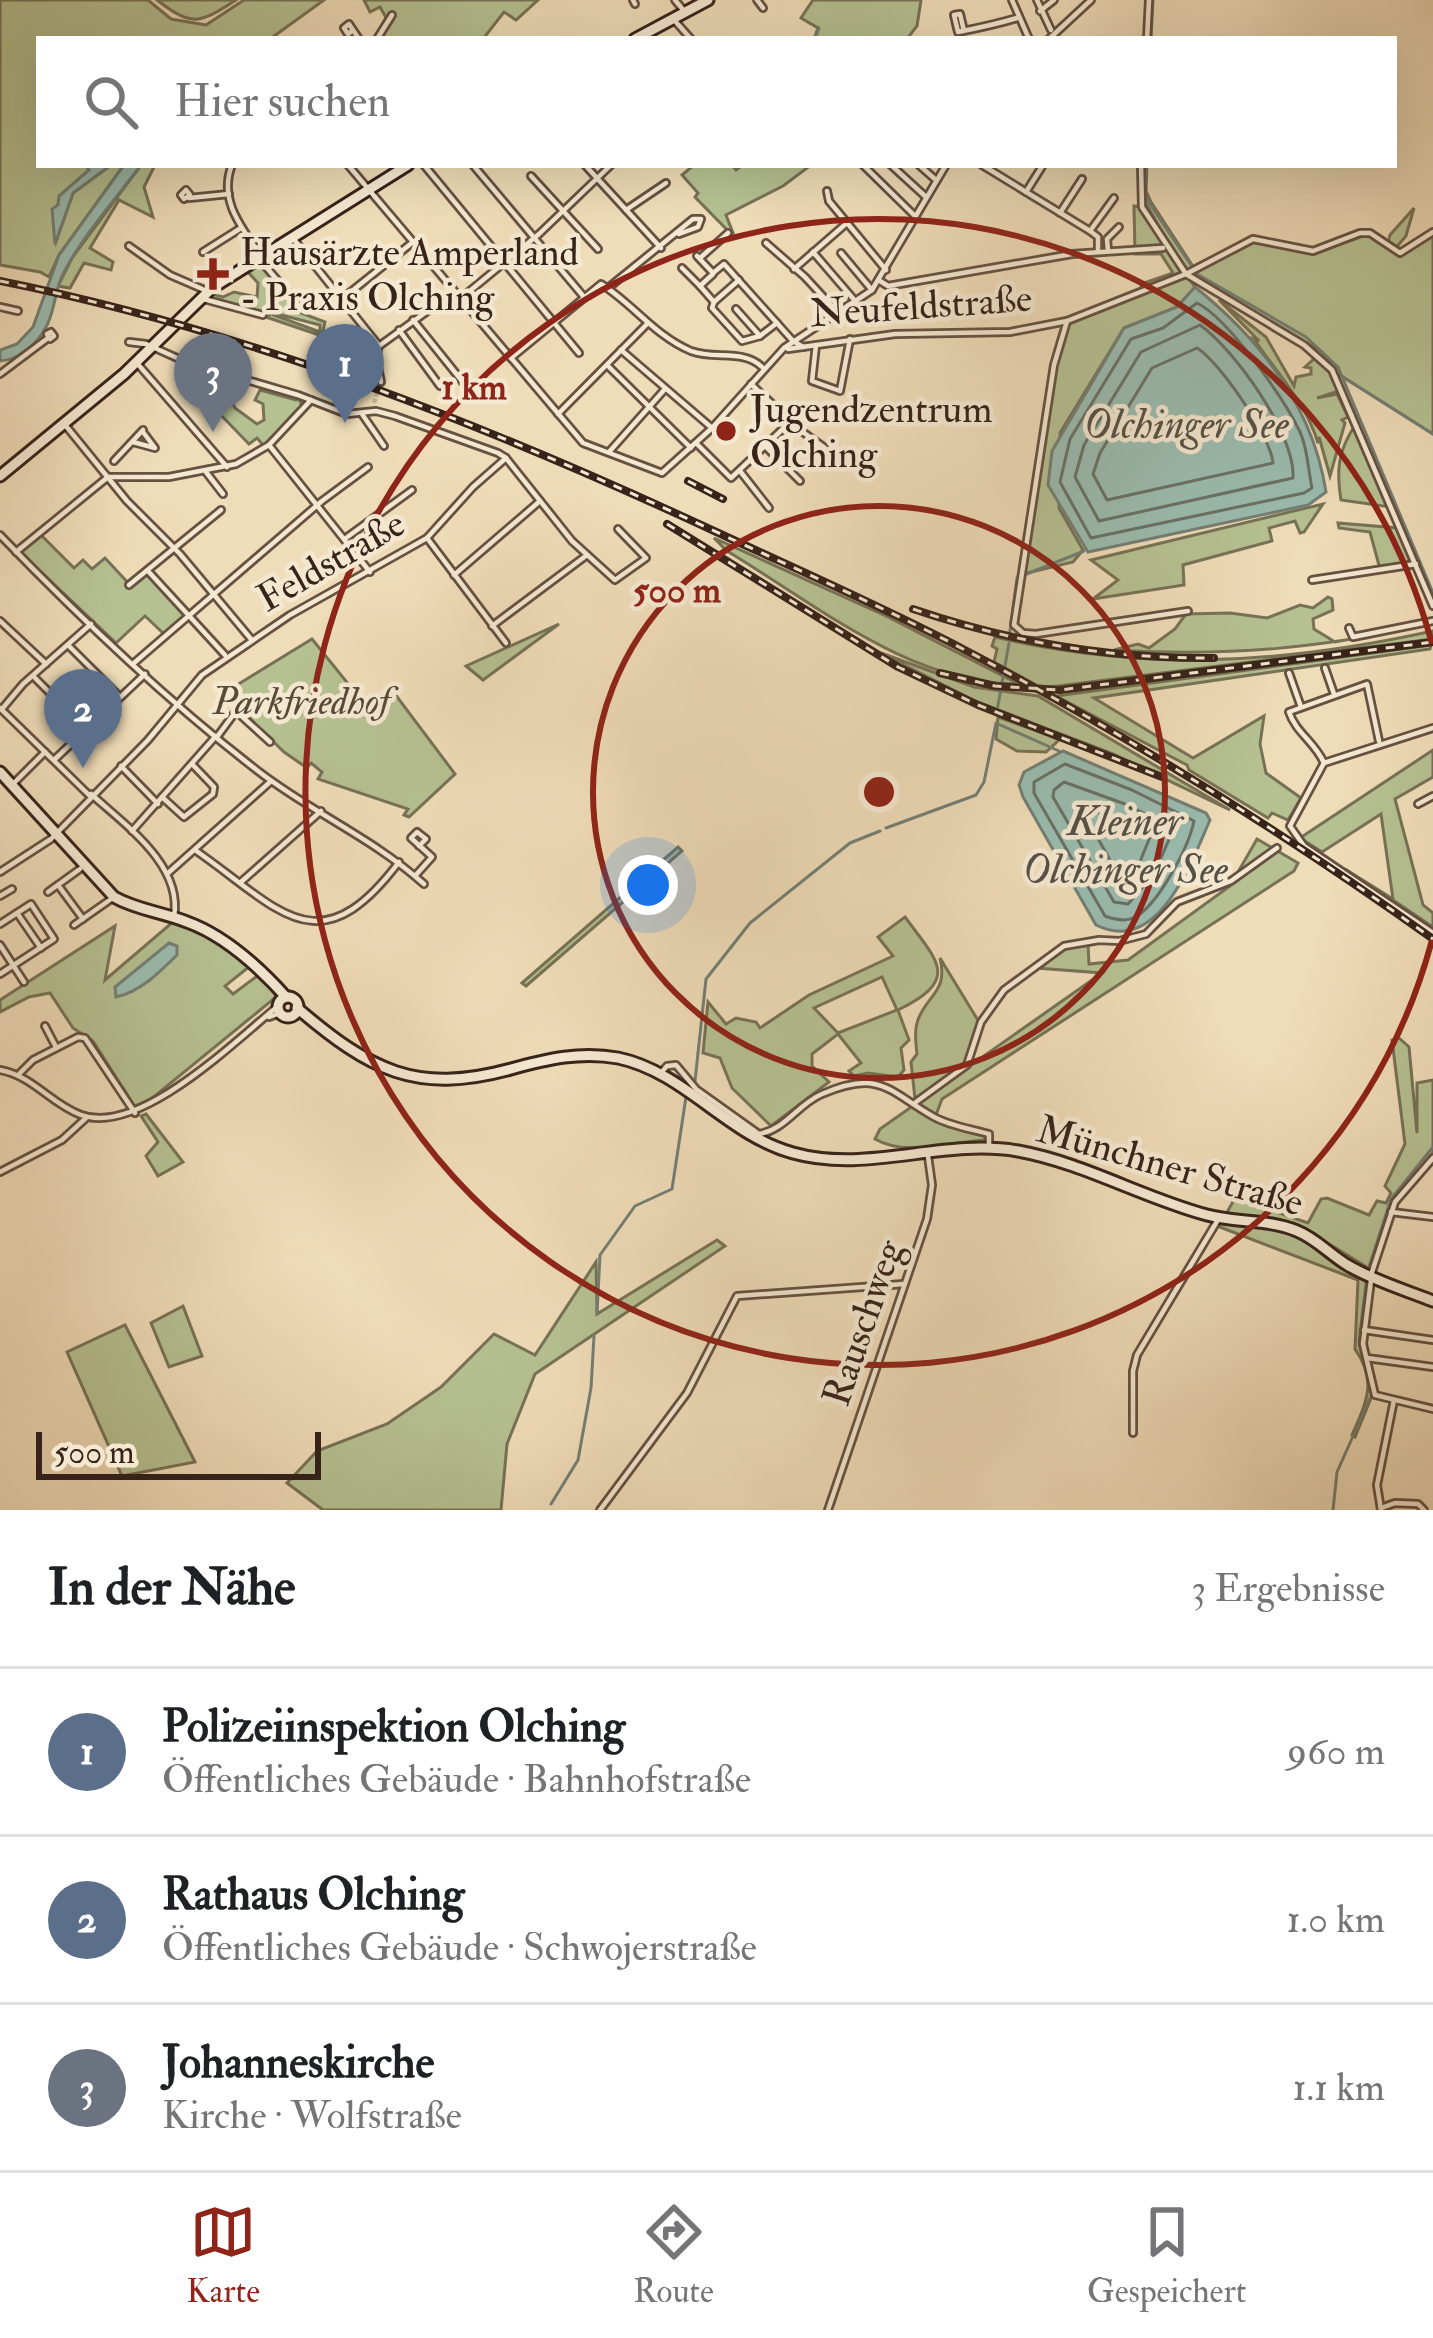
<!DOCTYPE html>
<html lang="de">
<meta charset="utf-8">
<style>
body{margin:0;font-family:"IM FELL Double Pica",serif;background:#f6f6f6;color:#202124}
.scale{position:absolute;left:36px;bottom:30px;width:285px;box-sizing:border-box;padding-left:12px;border:6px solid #38231a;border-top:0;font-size:33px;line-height:42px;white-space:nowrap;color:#38231a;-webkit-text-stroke:9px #f5e8d1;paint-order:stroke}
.you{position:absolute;left:648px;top:885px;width:42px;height:42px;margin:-30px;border:9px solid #fff;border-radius:50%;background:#1a73e8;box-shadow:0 0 0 18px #1a73e833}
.badge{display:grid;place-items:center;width:78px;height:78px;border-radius:50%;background:#8f2418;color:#fff;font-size:39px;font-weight:700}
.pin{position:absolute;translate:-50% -99px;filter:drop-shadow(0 3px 6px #0008)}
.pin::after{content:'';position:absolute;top:63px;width:42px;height:36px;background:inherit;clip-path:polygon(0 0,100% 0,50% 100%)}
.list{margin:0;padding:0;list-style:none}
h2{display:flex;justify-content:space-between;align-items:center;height:156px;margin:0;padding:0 48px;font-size:51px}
h2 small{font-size:39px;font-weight:400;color:#757577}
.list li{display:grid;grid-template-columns:78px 1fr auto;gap:36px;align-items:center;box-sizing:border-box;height:168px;padding:0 48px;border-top:3px solid #e0e0e0}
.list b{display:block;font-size:45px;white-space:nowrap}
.list p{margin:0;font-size:39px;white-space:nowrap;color:#757577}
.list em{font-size:39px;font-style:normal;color:#757577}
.icon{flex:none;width:66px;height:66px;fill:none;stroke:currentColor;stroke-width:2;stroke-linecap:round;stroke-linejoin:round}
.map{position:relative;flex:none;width:1433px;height:1510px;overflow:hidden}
.search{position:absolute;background:#fff;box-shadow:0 12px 48px #0002;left:36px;right:36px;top:36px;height:132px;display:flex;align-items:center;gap:30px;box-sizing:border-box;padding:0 42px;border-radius:0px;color:#757577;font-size:45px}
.sheet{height:660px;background:#fff}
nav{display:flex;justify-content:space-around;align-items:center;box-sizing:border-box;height:168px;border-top:3px solid #e0e0e0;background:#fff;font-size:33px;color:#757577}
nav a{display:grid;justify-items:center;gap:6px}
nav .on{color:#8f2418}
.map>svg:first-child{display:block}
.green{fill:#b6c192;stroke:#777256;stroke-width:3;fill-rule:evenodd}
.water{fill:#9abcb0;stroke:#737f74;stroke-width:3}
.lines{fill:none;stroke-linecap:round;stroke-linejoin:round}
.shore{stroke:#697065;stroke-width:3}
.stream{stroke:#737f74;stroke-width:3}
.street-tunnel{stroke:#cab798;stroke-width:4.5;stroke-dasharray:4.5 2;stroke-linecap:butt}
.street-casing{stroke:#665142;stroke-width:10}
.secondary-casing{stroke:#38231a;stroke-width:15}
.street{stroke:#f5e8d1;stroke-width:4.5}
.secondary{stroke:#f5e8d1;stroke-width:9}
.rail-casing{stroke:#38231a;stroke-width:8}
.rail{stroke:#f5e8d1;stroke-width:3;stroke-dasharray:9;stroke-linecap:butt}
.ring{fill:none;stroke:#8f2418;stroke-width:6}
.poi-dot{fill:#8f2418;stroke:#f5e8d1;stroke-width:4.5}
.labels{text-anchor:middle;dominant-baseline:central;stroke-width:9;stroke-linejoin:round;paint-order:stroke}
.poi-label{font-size:39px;fill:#38231a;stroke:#f5e8d1;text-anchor:start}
.street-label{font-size:39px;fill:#38231a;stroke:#f5e8d1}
.park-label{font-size:39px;font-style:italic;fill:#584a38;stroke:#f5e8d1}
.water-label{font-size:42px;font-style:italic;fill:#555147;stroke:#f5e8d1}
.centre{fill:#8f2418;stroke:#f5e8d1;stroke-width:6}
.ring-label{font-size:36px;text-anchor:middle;font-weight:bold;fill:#8f2418;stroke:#f5e8d1;stroke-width:9;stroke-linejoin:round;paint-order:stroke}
</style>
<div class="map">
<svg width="1433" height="1510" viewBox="0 0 1433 1510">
<rect width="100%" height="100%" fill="#efdcb8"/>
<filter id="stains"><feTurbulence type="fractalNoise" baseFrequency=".00167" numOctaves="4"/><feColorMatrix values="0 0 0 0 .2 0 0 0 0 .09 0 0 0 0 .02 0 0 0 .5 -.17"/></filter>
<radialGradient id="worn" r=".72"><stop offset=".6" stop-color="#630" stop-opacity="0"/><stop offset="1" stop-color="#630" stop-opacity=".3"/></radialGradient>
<g class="green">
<path d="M0,0H148L171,19L206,25L244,0H324L270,39H39V165H86L89,170C62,196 48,204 56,242L73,193L111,165H124L59,255L49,277L40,272L0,265Z"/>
<path d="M157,0H236C200,23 193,28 157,0Z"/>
<polygon points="364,0 538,0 516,20 504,12 483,39 379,39 388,21 380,7 370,12"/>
<polygon points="813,0 921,0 917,26 907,39 814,39 818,28 801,18"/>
<polygon points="141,165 155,165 144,187 153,217 119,200 90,248 113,262 111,270 84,263 70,288 58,286 72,258"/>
<polygon points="694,165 732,165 736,170 743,165 811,165 783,186 726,215 735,238 695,197 698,193 682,175"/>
<polygon points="1143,165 1147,165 1146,191 1151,202 1194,268 1253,239 1323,250 1369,234 1388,243 1390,235 1414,208 1406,236 1394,250 1406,253 1433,232 1433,434 1338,374 1322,352 1193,275 1191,270 1185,273 1195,287 1177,307 1124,328 1060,433 1059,508 1083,550 1073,562 1019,575 1054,365 1067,321 1141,292 1141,284 1173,273 1161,254 1135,254 1134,206 1142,207 1181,265 1142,197"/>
<polygon points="259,262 301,313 325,322 322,336 266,317 271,314 320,332 320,325 277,314 275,311 263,313 208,298 212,294 223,297 234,292 257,297 258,283 246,270"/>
<path d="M1219,300L1266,337L1294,386L1296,377L1311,374V368L1305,367L1316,357L1332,370L1342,390L1317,398L1337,394L1348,417L1342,420L1345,423L1330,476L1319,437L1318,443C1306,403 1277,373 1254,339L1259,341Z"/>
<polygon points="184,367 223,380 235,408 257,424 264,420 263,404 255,400 260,390 296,400 298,397 302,406 264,446 257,438 249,444 187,380"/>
<path d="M1356,424L1390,507L1341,500C1336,470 1338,450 1356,424Z"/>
<polygon points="1323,504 1304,532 1300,533 1295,521 1269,528 1272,541 1183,565 1184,585 1093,599 1118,580 1091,560"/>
<polygon points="1338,523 1398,528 1413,564 1380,569 1370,532 1339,528"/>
<polygon points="39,533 74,568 83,560 92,569 105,558 131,586 147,573 186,614 164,634 145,616 116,643 20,552"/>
<path d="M714,538L886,616L1019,684C913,686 814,603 727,551Z"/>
<path d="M1328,597L1332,599L1333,610L1313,619L1314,629L1335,642L1433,624C1319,648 1231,657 1114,650L1138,644L1149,648L1175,629L1186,614L1230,613L1267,618L1300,605L1313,608Z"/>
<polygon points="559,624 483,680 466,666"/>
<path d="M1433,631V639L1050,687L1038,686L994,662L997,649L992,646L995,637C1145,672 1283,664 1433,631Z"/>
<polygon points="312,639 366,706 395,694 455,774 409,817 404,815 408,809 318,779 322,772 311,763 307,768 284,752 224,693"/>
<polygon points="1431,645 1430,649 1094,698 1193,758 1264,716 1260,744 1266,773 1301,798 1288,820 1272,813 1268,818 1189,770 1187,765 1056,696"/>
<polygon points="881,653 974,687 1038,696 1230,810 1113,754 975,701"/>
<polygon points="998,717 1060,739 1046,752 1017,751 996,739"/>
<polygon points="1433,750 1433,777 1395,799 1423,905 1433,913 1433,927 1393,900 1433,931 1345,869 1393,899 1381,814 1322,852 1300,838"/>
<path d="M1257,839L1298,863L1294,871L942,1099L936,1115L984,1134L985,1140C950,1142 905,1157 875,1139L880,1129L1102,973L1036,968L1068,944H1088L1089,964L1128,960L1230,886Z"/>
<polygon points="678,847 682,851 526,986 522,983"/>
<path d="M905,917C938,962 961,979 898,1010L909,1040L901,1048L904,1070L898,1077L868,1073L854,1076L849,1071L861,1063L838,1034L812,1054V1066L829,1082L771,1126L732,1088L720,1058L703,1053L708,1002L726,1024L736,1018L756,1022L760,1028L809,995L893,956L878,937ZM882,977L897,1010L838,1033L814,1008Z"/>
<polygon points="174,921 212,936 250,966 225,986 233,994 260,974 272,986 276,997 145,1104 135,1107 93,1041 73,1028 50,993 29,997 0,1012 0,1000 115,926 105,980"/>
<path d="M940,958L979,1022L966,1065L915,1099L911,1062L917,1054C916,1044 914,1033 917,1023C924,996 949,994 940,958Z"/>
<polygon points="1399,1038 1409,1047 1417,1133 1417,1083 1433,1080 1433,1153 1397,1196 1370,1269 1298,1225 1226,1214 1235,1198 1308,1223 1321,1199 1327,1198 1369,1215 1377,1201 1386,1203 1391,1193 1385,1186 1405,1144 1392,1040"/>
<polygon points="146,1114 183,1162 158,1176 146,1156 158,1142 141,1116"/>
<path d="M1220,1221C1290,1228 1309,1238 1365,1279L1368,1289L1362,1344L1374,1391L1355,1437L1352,1435C1366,1403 1378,1381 1355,1349L1358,1280L1217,1226Z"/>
<polygon points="717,1240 725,1246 535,1374 507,1444 501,1510 323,1510 287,1483 317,1451 387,1424 441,1387 494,1334 535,1355 596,1262 597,1314"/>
<polygon points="183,1306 202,1356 169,1367 151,1323"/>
<polygon points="125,1325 195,1462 122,1476 67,1352"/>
</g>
<g class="water">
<polygon points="86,165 111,165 73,193 55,244 52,209 58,205 59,196 89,170"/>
<path d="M124,165H141C115,200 83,235 63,274C54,292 55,313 45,329C36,345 18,360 0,361V350L17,344L33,327L59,255Z"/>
<path d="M1195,287C1261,340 1313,408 1326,492L1308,505L1088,552L1048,485L1052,451L1124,328L1177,307Z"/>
<path d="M1063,751L1206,813L1210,820C1191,863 1158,956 1096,925L1023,797L1019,785L1024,772Z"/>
<path d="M169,943L177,946V955C160,972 140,992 116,997L115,987Z"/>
</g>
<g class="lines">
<g class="shore">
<path d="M1197,303C1228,318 1285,400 1300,432C1308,449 1308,470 1312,488L1304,493L1091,538L1060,482L1070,439L1131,339L1163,328Z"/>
<path d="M1200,325C1234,349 1296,435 1293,478L1099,521L1075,477L1084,445L1141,352Z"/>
<path d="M1197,348C1219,361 1271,437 1273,463L1107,500L1093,474L1100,453L1152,368Z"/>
<path d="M1065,764L1132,790L1194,821C1189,846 1157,908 1133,918C1124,922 1113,919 1105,916L1034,793V782Z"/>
<polygon points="1064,782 1125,804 1174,828 1154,874 1128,904 1114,902 1053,797 1054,790"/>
<polygon points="1095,811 1150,837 1139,864 1127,878 1119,876 1087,819 1088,813"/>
</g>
<g class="stream">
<polyline points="815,39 819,28"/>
<polyline points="1151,39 1153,0"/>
<polyline points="1146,165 1145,197 1197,274 1306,337 1338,367 1433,593"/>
<polyline points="1343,377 1433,434"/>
<polyline points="1024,575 1084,551"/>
<polyline points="1010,631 1017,578"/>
<polyline points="997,711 1009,643"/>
<polyline points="886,828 976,795 984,782 996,723 1059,751"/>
<polyline points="695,1081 706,979 750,923 850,843 880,831"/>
<polyline points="1369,1267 1391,1199 1433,1147"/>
<polyline points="1366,1284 1359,1341 1371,1393"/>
<polyline points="597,1314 600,1255 635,1206 672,1189 686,1097"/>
<polyline points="551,1504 578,1460 591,1388 594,1336"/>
<polyline points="1333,1510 1337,1472 1371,1396"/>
</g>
<polyline class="street-tunnel" points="374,403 381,382"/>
<g class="street-casing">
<g id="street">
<polyline points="633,0 635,4"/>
<polyline points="675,0 685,12"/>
<polyline points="757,0 763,8"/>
<polyline points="1012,0 1029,39"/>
<polyline points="1037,0 1051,30"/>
<polyline points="1040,11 1054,0"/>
<polyline points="675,21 691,39"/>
<polyline points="353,30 349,24 344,28 348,34 353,30 359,39"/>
<path d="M964,31L960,14L954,15L958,32C978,28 997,24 1017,18"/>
<polyline points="377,39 392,15"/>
<polyline points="1049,39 1091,0"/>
<polyline points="1147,39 1149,0"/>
<path d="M232,165C218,200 242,228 261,256"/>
<polyline points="348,165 583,443 662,473 712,428 784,348 872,290 946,165"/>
<polyline points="424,165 579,353"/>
<polyline points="473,165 584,297"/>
<polyline points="585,165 661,248"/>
<polyline points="863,165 915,216"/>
<polyline points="891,165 926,197"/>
<polyline points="919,165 936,180"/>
<polyline points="982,165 1090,231 1098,237 1098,251"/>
<polyline points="1141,165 1142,207 1186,274 1304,345 1332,370 1433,606"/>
<polyline points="531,176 598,249"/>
<polygon points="186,190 190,195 184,199 181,195"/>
<polyline points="827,191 829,201 886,270"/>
<polyline points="1026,192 1043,165"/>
<polyline points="189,198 229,194"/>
<polyline points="626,210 666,183"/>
<polyline points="1060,213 1082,179"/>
<polyline points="1090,231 1114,198"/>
<polyline points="292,237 379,346"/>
<polyline points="766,243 805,277 839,314"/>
<polyline points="129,246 170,275 207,291"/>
<polyline points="1108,251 1107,239 1119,227"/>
<polyline points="203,252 241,228"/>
<polyline points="813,252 856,302"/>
<polyline points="841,253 872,290"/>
<polyline points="697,256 713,273 724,264 793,341 803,347"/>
<polyline points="700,258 728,233"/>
<polyline points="260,260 297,303"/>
<polyline points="682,268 700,286"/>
<polyline points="794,269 848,222"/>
<polyline points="713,274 700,286 714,302 739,280"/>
<polyline points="880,281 888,286 1072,254 1163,248"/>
<polyline points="608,288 693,219 701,219 698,227 679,234"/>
<polyline points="200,298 263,315"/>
<polyline points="342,299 413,242"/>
<polyline points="460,299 539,234 611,165"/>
<polyline points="714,302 712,308 742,341 760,336 777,323"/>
<polyline points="0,307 18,311"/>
<polyline points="736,309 760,336"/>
<polyline points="413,320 466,386"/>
<polyline points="1067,321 1054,365 1014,625 1023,633 1036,634 1188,611"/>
<polyline points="399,330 440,386"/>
<polygon points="51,332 54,336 50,339 47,334"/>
<polyline points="129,342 146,344 186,362 298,395 347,414 376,411 395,416 498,453 506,458 572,541 615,580 646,558 618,529"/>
<polyline points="816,345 812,381 840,391 850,339"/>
<polyline points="788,349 895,334 1010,332 1067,321 1186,274 1253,239 1313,251 1360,233 1370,233 1400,253 1433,232"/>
<polyline points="621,350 712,428"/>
<path d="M511,358L601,284C632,303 655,336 691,351C715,360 744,349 762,367"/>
<polyline points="136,362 227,467"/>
<polyline points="607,365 691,448"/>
<polyline points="0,374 48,338"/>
<polyline points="381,382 376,357 379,346 454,292"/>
<polyline points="362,414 384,446"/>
<polyline points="558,414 647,324"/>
<polyline points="789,422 825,448"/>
<polyline points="66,426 127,501 180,554 251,639"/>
<polyline points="133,442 155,448 143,432"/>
<polyline points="696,443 731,478 787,425 786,417 751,384"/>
<polyline points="269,445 370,572"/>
<polyline points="766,447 800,481"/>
<polyline points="609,452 665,389"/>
<polyline points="114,461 143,430"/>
<polyline points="740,471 769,508"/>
<polyline points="206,472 223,494"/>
<path d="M0,535C80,618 166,700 258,771C311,812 374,839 424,884"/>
<polyline points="346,538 412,490"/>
<polyline points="427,538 506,643"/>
<polyline points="16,552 108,477 169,477 236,464 269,445 311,400"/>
<polyline points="148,571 225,655"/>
<polyline points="454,575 540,501"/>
<polyline points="1312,580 1416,564"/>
<polyline points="129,585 221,510"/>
<polyline points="0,621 46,664"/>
<polyline points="492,626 587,555"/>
<polyline points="1349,628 1353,637 1433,621"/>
<polyline points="68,645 119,696"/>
<polyline points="134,663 322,501 368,467"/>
<polyline points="1325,668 1334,694"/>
<polyline points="1289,673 1301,707"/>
<polyline points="35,678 86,729"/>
<polyline points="0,708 90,796"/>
<polyline points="2,709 23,684 91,624"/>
<polyline points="1433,728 1324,763 1290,826 1304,846 1433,933"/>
<polyline points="217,737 236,711 270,742"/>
<polyline points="54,760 145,674"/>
<path d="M1324,763C1315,742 1296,733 1289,712L1367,684L1379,741"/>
<polyline points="121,766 158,804"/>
<polyline points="13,784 45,752"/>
<path d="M91,794C125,825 183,865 174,917"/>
<polyline points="162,797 184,817 213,794 214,787 192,764"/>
<polyline points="1418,804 1433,796"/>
<polyline points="132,831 216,736"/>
<path d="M195,850C280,909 318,969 399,862"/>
<polyline points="0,872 51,839 148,740 202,675 290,615 427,538 473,487 506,458"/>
<polyline points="167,874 270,782"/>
<polyline points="415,876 432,857 411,838 417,832 426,839 419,846"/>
<polyline points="241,882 321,811"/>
<polyline points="58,885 83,919"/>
<polyline points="48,892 80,869"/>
<polyline points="0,896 12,889"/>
<polyline points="17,913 41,948"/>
<polyline points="0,924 31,904 54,939 0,974"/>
<polyline points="74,925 114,897"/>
<polyline points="0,945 24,982"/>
<polyline points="269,1017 280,1013"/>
<polyline points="45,1026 56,1047"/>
<path d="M0,1070C33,1076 51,1104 81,1115C139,1136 234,1042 278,1006"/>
<polyline points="19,1074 33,1060 78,1037 85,1038 135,1113"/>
<path d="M660,1074L667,1066L676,1065L696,1089L759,1134C785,1130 798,1104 822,1094C881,1069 888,1091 934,1117C950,1126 972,1129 989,1134V1145"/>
<polyline points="916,1102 967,1065 981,1022 1004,990 1064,946 1099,940 1119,941 1146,934 1177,902 1231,881 1277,848"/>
<polyline points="1433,1158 1395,1202 1372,1272 1363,1344 1375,1395 1433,1409"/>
<polyline points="0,1172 62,1140 86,1118"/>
<polyline points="1391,1212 1433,1217"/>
<polyline points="1364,1330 1433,1340"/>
<polyline points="1367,1358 1433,1367"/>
<polyline points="1133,1433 1133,1371 1137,1355 1219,1218"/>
<polyline points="1381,1508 1395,1503 1418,1504 1424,1510"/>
<polyline points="600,1510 687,1393 737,1296 904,1284"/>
<polyline points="828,1510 927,1219 932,1185 928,1156"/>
<polyline points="1381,1510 1377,1485 1394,1400"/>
</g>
</g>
<g class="secondary-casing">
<g id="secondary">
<polyline points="635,39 708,0"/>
<polyline points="0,476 124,374 212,288 408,165"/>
<path d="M0,772L114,897C137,910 162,912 187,922C226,936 259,967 286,997"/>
<circle cx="288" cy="1007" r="10"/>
<path d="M297,1008C370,1070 415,1095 511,1069C547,1059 581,1051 618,1058C685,1072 727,1135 793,1153C868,1174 942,1138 1018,1151C1084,1163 1143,1198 1207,1215C1237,1223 1268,1219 1297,1231C1317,1239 1330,1255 1349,1266C1375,1281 1405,1290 1433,1301"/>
</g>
</g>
<use href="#street" class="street"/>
<use href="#secondary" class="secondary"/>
<g class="rail-casing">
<g id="rail">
<path d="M0,281C254,332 491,427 725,536C805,573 885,608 963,649C1126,734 1283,832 1433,939"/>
<polyline points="688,481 723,499"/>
<polyline points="667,524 898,667 978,705 1162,777"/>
<path d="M913,609C1010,642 1111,659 1214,658"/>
<polyline points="940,673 995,686 1060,690 1433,642"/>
</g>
</g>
<use href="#rail" class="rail"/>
</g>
<g class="ring">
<circle cx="879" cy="792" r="286"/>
<path d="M1432 940A573 573 0 1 1 1432 644"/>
</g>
<g class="poi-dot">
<path d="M207 256h12v12h12v12h-12v12h-12v-12h-12v-12h12z"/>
<circle cx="726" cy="431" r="12"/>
</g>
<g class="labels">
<g class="poi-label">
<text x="240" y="252">Hausärzte Amperland<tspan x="240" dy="45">- Praxis Olching</tspan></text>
<text x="750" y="409">Jugendzentrum<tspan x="750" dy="45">Olching</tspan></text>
</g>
<g class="street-label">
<text transform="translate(921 306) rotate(-4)">Neufeldstraße</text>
<text transform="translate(331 561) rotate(-30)">Feldstraße</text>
<text transform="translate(1170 1166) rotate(16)">Münchner Straße</text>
<text transform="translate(863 1323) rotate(-71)">Rauschweg</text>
</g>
<g class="park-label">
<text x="301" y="701">Parkfriedhof</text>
</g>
<g class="water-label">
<text x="1186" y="425">Olchinger See</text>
<text x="1125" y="822">Kleiner<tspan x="1125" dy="48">Olchinger See</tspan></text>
</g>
</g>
<circle cx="879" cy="792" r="18" class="centre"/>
<g class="ring-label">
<text x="474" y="399">1 km</text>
<text x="677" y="602">500 m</text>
</g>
<rect width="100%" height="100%" filter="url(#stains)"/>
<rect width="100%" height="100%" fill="url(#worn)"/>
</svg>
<div class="scale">500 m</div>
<div class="you"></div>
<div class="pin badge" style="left:345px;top:423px;background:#5c6f8a">1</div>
<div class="pin badge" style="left:83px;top:768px;background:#5c6f8a">2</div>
<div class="pin badge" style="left:213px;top:432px;background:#6b7280">3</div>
<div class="search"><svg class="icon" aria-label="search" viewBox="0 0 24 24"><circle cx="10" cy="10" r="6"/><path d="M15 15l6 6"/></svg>Hier suchen</div>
</div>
<section class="sheet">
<h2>In der Nähe<small>3 Ergebnisse</small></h2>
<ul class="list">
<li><span class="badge" style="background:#5c6f8a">1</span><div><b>Polizeiinspektion Olching</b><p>Öffentliches Gebäude · Bahnhofstraße</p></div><em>960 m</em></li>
<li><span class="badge" style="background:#5c6f8a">2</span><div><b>Rathaus Olching</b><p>Öffentliches Gebäude · Schwojerstraße</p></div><em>1.0 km</em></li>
<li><span class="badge" style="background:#6b7280">3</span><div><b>Johanneskirche</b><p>Kirche · Wolfstraße</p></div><em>1.1 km</em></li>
</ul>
</section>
<nav>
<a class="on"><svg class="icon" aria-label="map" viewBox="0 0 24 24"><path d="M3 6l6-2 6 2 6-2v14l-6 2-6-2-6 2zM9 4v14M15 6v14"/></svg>Karte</a>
<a><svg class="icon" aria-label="directions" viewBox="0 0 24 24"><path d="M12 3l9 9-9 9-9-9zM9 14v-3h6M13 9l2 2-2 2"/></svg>Route</a>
<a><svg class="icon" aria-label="saved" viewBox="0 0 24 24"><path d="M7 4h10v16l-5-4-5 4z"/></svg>Gespeichert</a>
</nav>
